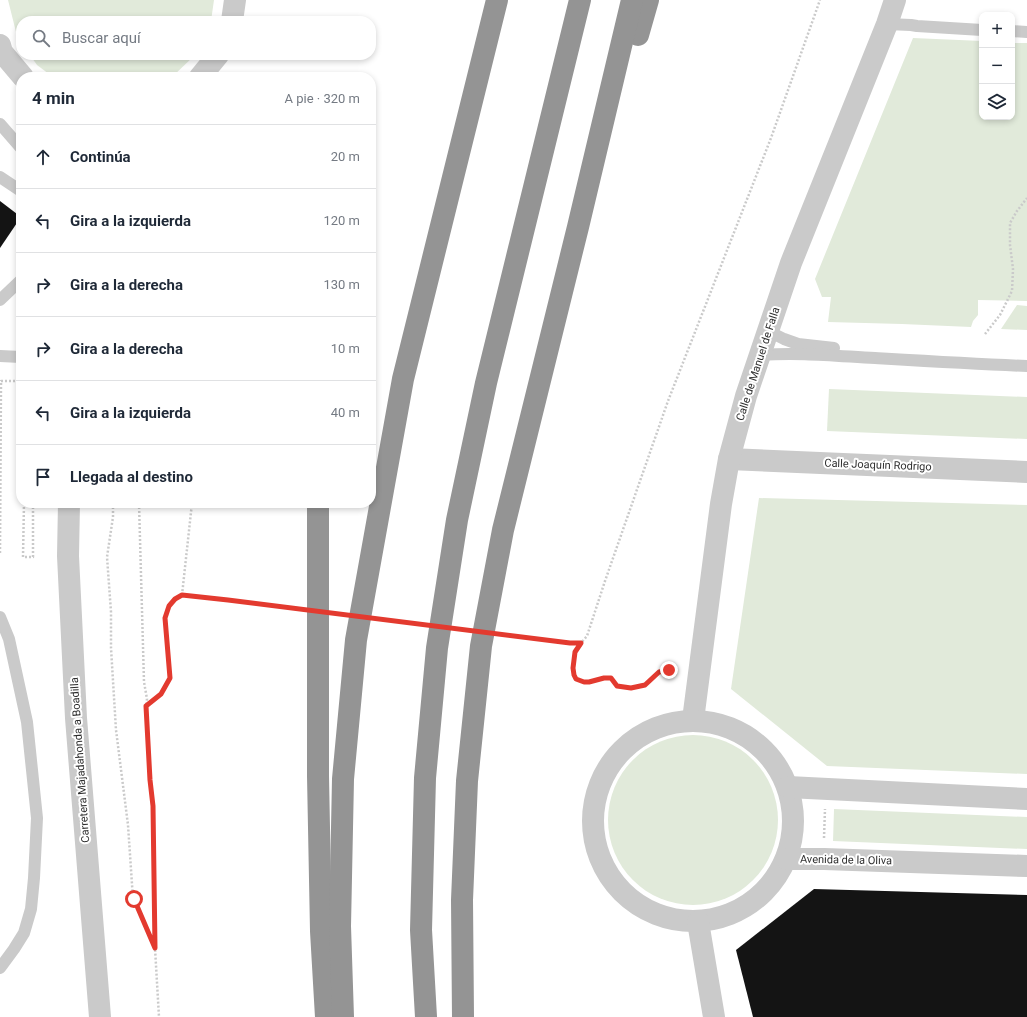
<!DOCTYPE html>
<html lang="es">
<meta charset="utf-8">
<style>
body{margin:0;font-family:Roboto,sans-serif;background:#f6f6f7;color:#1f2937}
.controls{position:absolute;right:12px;top:12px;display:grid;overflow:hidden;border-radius:8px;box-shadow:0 2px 6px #0003}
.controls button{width:36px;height:36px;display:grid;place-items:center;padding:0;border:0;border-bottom:1px solid #e0e1e3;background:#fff;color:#1f2937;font:20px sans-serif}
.stop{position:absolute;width:12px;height:12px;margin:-9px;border:3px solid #e33a2f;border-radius:50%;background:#fff}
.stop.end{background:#e33a2f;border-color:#fff;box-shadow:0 1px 4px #0008}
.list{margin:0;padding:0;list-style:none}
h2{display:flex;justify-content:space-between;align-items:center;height:52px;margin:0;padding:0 16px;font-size:17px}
h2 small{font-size:13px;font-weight:400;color:#747a83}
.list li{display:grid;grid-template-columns:26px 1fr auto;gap:12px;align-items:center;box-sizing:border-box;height:64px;padding:0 16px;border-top:1px solid #e0e1e3}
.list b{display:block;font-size:15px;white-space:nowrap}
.list em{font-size:13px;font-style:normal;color:#747a83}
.icon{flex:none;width:22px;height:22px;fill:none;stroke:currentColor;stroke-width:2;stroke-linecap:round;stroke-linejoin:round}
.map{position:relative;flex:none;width:1027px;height:1017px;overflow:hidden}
.search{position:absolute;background:#fff;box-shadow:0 2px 6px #0003;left:16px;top:16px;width:360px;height:44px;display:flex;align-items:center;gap:10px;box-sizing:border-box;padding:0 14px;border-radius:16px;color:#747a83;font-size:15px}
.panel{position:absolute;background:#fff;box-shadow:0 2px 6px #0003;left:16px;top:72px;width:360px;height:436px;border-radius:16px}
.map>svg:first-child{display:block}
.green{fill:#e1eada}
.building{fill:#141414}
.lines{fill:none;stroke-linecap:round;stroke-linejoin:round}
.path{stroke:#cacaca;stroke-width:2.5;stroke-dasharray:2 2;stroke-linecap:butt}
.service{stroke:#cacaca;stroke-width:12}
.minor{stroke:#cacaca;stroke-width:22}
.tertiary{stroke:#cacaca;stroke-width:22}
.motorway{stroke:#949494;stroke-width:22}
.path-bridge{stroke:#cacaca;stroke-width:2.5;stroke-dasharray:2 2;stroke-linecap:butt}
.route{stroke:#e33a2f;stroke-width:5}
.labels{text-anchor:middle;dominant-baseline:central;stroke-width:4;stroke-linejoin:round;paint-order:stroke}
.street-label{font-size:11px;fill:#2d2d2d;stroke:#fff}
</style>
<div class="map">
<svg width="1027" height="1017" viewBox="0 0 1027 1017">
<rect width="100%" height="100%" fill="#fff"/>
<g class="green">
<polygon points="8,0 214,0 211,21 21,21 21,42 17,36"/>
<polygon points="913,38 982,41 982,117 1012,117 1012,43 1027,43 1027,301 978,300 978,315 973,321 971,327 902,324 828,322 831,297 822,297 815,279"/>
<polygon points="30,55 195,55 172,77 53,77 37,65"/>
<polygon points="1017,305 1027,306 1027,330 1001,329"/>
<polygon points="829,389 1027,397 1027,439 827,431"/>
<polygon points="759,498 1027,505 1027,774 827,766 731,689"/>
<circle cx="693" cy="820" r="85"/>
<polygon points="834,809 1027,817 1027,849 833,841"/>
</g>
<g class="building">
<polygon points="0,201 21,217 0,248"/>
<polygon points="814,889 1027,895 1027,1017 753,1017 736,950"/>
</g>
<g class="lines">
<g class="path">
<polyline points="985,334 1000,315 1012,291 1013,269 1010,245 1010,223 1017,211 1027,198"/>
<polyline points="24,503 23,557 33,557 33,503"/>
<polyline points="113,503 113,517 107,557 111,612 111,648 116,730 128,825 133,899 155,948"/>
<polyline points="139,503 144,682 147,699 146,706 161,694 170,678 165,618 169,606 175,599 182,595 228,600"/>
<polyline points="0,553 1,381 21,381"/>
<polyline points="182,595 192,503"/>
<polyline points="571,643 581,643 587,636 605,581 668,401 771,138 820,0"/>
<polyline points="581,644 575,652 573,668 574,675 576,679 584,682 589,682 603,678 611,678 617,686 631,688 645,685 659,672 679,669"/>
<polyline points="146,706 150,780 153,806 155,948 159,1017"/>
<polyline points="824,838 825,809"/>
</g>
<g class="service">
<polyline points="887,24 911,25 917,26 982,30"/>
<polyline points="1012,31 1027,32"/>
<polyline points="0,124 21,148"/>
<polyline points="0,177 21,191"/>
<polyline points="0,300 21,280"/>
<polyline points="768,331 784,339 798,344 834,348"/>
<path d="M760,355C798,352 837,356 875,358C926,361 976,364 1027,366"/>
<polyline points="0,356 21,357"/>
<polyline points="0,617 9,639 27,722 37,818 34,878 31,909 24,933 14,949 0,968"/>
</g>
<g class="minor">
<polyline points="729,459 1027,472"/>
<polyline points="693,720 721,504 729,459 746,396 791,263 887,24 895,0"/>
<circle cx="693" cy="821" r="100"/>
<polyline points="788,787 1027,799"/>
<polyline points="787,859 824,859 1027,866"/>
<polyline points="698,922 714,1017"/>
</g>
<g class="tertiary">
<polyline points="232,21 235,0"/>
<polyline points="0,45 2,52 23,77"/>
<polyline points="200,77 218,55"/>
<polyline points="69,503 68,556 76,718 100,1017"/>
</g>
<g class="motorway">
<polyline points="638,35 648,0"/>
<polyline points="318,503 318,776 321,931 326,1017"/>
<polyline points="343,1017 340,926 343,779 356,640 403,379 497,0"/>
<polyline points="426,1017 421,930 425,778 437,648 457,520 486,383 580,0"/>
<polyline points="463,1017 462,900 467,781 481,646 503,530 578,227 632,0"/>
</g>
<polyline class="path-bridge" points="228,600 571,643"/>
</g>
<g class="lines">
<polyline class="route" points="134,899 155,948 153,806 150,780 146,706 161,694 170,678 165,618 169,606 175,599 182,595 228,600 570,643 581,643 575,652 573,668 574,675 576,679 584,682 589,682 604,678 611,678 617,686 631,688 645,685 659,672 669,670"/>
</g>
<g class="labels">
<g class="street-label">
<text transform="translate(758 364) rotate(-72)">Calle de Manuel de Falla</text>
<text transform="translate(878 465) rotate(2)">Calle Joaquín Rodrigo</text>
<text transform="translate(80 760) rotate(-94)">Carretera Majadahonda a Boadilla</text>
<text transform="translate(846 860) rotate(1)">Avenida de la Oliva</text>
</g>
</g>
</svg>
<div class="controls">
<button>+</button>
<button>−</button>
<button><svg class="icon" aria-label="layers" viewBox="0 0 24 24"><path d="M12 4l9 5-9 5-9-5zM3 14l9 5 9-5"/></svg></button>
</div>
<div class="stop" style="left:134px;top:899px"></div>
<div class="stop end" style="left:669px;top:670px"></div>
<div class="search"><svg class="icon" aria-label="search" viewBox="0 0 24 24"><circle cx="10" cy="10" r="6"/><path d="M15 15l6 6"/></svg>Buscar aquí</div>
<section class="panel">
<h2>4 min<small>A pie · 320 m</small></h2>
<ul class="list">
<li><svg class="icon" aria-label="ahead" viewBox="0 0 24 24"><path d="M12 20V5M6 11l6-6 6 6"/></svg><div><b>Continúa</b></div><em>20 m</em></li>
<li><svg class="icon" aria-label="left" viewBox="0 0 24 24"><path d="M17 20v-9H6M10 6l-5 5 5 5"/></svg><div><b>Gira a la izquierda</b></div><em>120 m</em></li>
<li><svg class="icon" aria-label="right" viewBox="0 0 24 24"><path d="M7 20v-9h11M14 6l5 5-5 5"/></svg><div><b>Gira a la derecha</b></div><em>130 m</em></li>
<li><svg class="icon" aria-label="right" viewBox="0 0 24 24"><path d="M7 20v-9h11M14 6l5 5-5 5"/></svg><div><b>Gira a la derecha</b></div><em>10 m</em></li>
<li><svg class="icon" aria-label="left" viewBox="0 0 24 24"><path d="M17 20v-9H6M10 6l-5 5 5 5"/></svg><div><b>Gira a la izquierda</b></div><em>40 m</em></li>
<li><svg class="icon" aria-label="arrive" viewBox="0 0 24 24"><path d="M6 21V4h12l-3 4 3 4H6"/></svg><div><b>Llegada al destino</b></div></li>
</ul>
</section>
</div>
